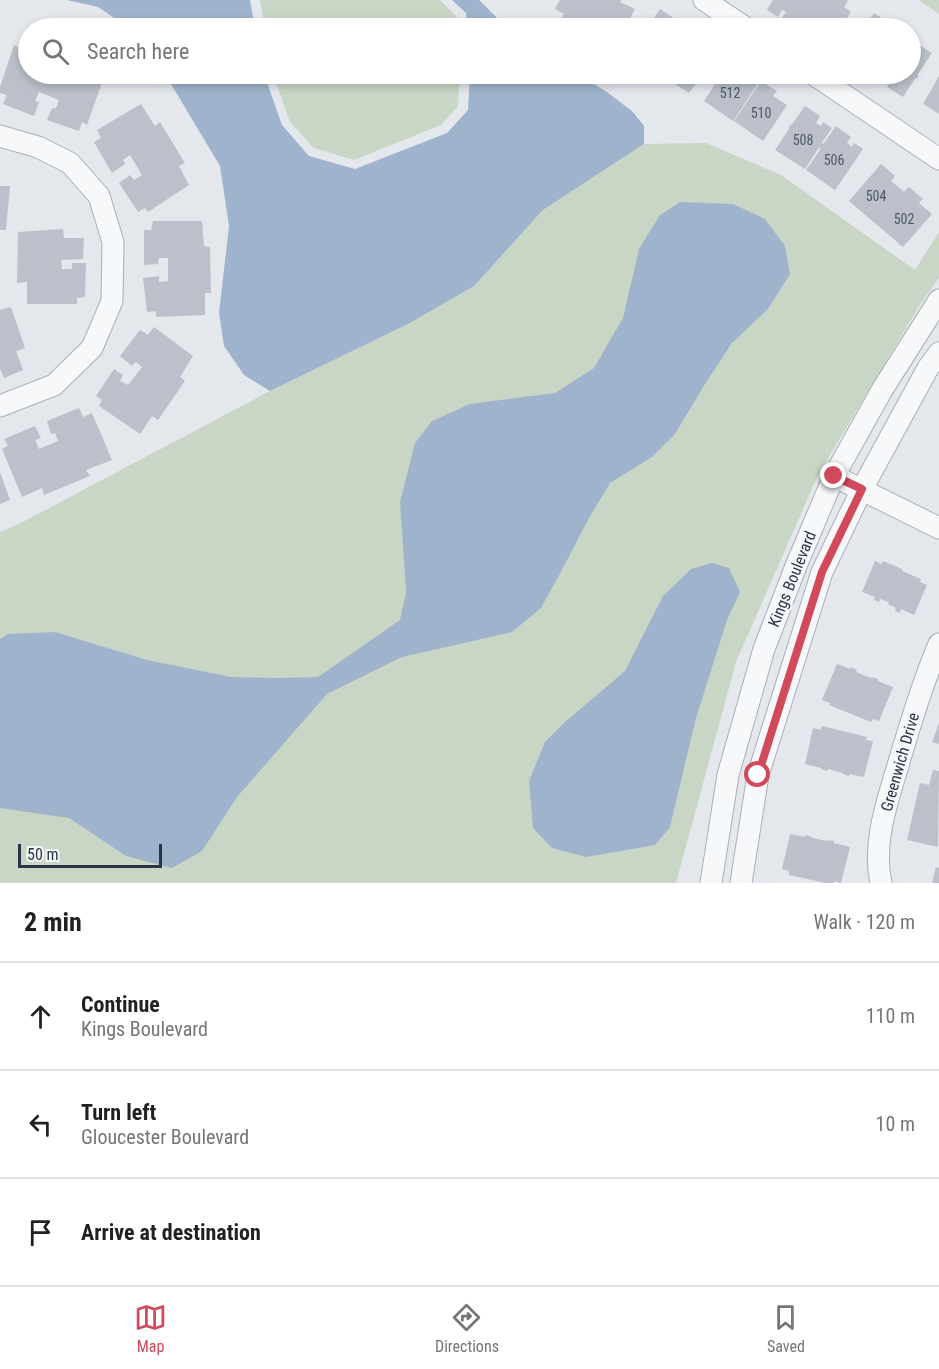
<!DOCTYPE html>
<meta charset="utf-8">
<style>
body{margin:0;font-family:"Roboto Condensed",sans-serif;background:#f6f6f6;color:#202124}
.scale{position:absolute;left:18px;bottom:15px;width:144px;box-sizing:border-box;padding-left:6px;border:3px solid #2b3445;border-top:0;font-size:16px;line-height:21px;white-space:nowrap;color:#2b3445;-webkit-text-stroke:4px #f4f6f9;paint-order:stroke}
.stop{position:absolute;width:18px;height:18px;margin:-14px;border:4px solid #d1495b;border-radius:50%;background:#fff}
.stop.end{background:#d1495b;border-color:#fff;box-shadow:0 2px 6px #0008}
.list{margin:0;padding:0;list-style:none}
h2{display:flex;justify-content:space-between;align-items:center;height:78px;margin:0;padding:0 24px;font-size:26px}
h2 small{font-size:20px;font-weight:400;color:#757577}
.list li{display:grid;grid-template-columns:39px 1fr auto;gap:18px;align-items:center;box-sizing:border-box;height:108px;padding:0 24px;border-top:2px solid #e0e0e0}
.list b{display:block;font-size:22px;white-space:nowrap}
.list p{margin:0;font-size:20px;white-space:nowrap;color:#757577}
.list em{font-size:20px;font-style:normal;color:#757577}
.icon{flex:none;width:33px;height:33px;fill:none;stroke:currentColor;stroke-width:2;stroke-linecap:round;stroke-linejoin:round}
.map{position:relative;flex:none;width:939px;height:883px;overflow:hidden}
.search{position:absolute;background:#fff;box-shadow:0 3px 9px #0003;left:18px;right:18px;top:18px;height:66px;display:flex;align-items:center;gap:15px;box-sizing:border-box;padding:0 21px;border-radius:33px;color:#757577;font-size:22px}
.sheet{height:402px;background:#fff}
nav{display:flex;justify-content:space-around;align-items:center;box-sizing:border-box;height:84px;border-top:2px solid #e0e0e0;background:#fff;font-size:16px;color:#757577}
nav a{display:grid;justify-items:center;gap:3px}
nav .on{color:#d1495b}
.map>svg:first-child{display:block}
.green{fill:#c9d6c5}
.water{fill:#9fb4cc}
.building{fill:#bbc0ca}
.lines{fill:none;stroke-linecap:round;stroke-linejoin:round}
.minor-casing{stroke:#a9aeb7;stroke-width:23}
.minor{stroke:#f7f8fa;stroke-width:21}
.route{stroke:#d1495b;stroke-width:8}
.labels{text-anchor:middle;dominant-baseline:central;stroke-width:5;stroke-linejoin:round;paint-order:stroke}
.number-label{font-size:14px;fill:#4f5766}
.street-label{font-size:16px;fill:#2b3445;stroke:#f4f6f9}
</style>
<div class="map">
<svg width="939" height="883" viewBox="0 0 939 883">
<rect width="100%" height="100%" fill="#e4e7ec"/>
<g class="green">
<polygon points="260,0 440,0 457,17 459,28 265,28"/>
<polygon points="919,0 939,0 939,14"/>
<polygon points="273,74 460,74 458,106 441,125 354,160 314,148 290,122"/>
<polygon points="706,143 781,175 915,270 939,232 939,278 921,303 818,475 736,662 676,883 0,883 0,532 19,524 270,391 410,323 474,286 543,210 644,144"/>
</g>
<g class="water">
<polygon points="67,0 250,0 255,28 129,28 98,7"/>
<polygon points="452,0 479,0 507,28 468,28 466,13"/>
<polygon points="165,74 264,74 282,125 309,156 355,169 447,133 468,110 470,74 577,74 607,92 633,112 644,126 644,144 543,210 474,286 410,323 270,391 244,375 224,346 219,313 229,226 220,166"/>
<polygon points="680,202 733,204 765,219 785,246 790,274 768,309 732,343 705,384 675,434 652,457 610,483 589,518 563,568 541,608 512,632 402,657 327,694 237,797 202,851 172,868 126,856 69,818 0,808 0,639 8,634 55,632 147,660 231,677 277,678 318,677 400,620 406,592 400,502 415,443 432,421 470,404 555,393 594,368 623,318 639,249 660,215"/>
<polygon points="712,563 729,568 740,592 727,620 696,718 670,827 655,845 586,857 552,848 533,828 529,781 545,742 565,722 625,671 663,596 691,569"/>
</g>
<g class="building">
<polygon points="560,0 621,0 620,2 635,9 625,28 578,28 560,20 564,14 555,9"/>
<polygon points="773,0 846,0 848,1 844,7 851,12 840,28 795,28 781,19 786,12 782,10 778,17 767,10"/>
<polygon points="660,9 675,19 671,26 675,28 643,28 649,26"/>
<polygon points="874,13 897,28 863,28"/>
<polygon points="910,39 932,53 918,74 918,77 914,80 903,97 887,87 892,80 886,77 884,81 873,74 910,74"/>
<polygon points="14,45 28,52 28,74 94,74 104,77 87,125 82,122 79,131 47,120 52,108 56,108 59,100 39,92 35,101 39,102 34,116 3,104 7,95 0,93 0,87"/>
<polygon points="660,74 703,74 689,93"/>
<polygon points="722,74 744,74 743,76 757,85 733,121 704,101"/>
<polygon points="939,76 939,114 923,104"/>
<polygon points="761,81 777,91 773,96 787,105 763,141 734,121"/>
<polygon points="141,104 155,126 160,122 185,163 179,166 189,185 148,212 145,208 138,212 119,183 130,175 134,180 142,175 130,155 123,160 125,164 112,173 94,142 101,138 97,130"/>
<polygon points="805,106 820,116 816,123 821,126 823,122 832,128 821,144 824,143 836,126 851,137 847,143 852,147 854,143 863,149 835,190 806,170 820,150 820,146 805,169 775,150 789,129 789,126 793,123"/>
<polygon points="881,164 895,176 891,181 904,192 909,187 923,199 919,203 932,214 903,247 849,201"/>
<polygon points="0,186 10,186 6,230 0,230"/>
<polygon points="153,221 202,221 204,246 210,247 211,293 205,293 205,315 156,317 156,311 147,312 143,278 159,276 159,282 168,281 168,258 159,258 158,264 144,265 144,230 151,230"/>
<polygon points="63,229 64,238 84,238 83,259 61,260 62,269 72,269 72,263 86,263 85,297 77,298 77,304 27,304 27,282 17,283 18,232"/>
<polygon points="11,307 25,348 16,351 23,370 4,378 0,368 0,310"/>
<polygon points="154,327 193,356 180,377 185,381 158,420 152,416 140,434 99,406 102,400 96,396 114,369 123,375 120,381 128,385 142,367 136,362 132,366 120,356 140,330 148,335"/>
<polygon points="79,408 83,417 92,413 112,460 86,470 90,476 44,495 42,488 22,497 2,449 8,446 4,439 35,426 41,438 35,440 39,449 58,441 55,433 51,434 47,421"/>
<polygon points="0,472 10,500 0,504"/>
<polygon points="875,561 881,564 883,561 902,569 902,571 921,579 920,582 927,585 914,615 901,609 900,613 895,611 896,608 888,604 889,602 880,599 879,602 874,600 875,597 862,592"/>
<polygon points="837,664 850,669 851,667 857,670 856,672 871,678 872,677 878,679 878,681 893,687 879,721 873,719 871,722 829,705 830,703 822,700"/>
<polygon points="939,723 939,744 932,742"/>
<polygon points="822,726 867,737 866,740 873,741 864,777 849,774 849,776 843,774 843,773 828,769 827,771 821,769 821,768 805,764 813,728 821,730"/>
<polygon points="933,770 939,771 938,847 907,840 920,783 929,785"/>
<polygon points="790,834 805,837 806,835 812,837 812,838 827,841 827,840 834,841 834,843 850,847 841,883 834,881 834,883 826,883 789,875 789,871 782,869"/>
<polygon points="936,867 939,868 939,883 932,883"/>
</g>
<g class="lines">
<g class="minor-casing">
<g id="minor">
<polyline points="704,0 746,28"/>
<polyline points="813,74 939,159"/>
<polyline points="0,136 38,147 70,163 99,196 113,242 112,301 92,348 54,385 0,406"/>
<polyline points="834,476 939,528"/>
<polyline points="711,883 728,775 764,649 796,566 834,476 882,390 939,300"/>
<polyline points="741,883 758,775 822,572 862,489 928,368 939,353"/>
<path d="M881,883C872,842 888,800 899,762C911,722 923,682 939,644"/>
</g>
</g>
<use href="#minor" class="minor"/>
</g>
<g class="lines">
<polyline class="route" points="758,775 822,572 862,489 834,476"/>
</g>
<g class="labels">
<g class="number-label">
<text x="730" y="93">512</text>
<text x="761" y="113">510</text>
<text x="803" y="140">508</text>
<text x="834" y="160">506</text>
<text x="876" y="196">504</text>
<text x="904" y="219">502</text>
</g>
<g class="street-label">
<text transform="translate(792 579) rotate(-68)">Kings Boulevard</text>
<text transform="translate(900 762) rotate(-74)">Greenwich Drive</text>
</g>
</g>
</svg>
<div class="scale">50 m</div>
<div class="stop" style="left:758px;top:775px"></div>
<div class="stop end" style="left:834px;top:476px"></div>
<div class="search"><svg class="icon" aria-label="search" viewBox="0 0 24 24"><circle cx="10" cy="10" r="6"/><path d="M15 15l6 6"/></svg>Search here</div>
</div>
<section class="sheet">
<h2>2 min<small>Walk · 120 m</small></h2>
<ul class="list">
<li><svg class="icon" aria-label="ahead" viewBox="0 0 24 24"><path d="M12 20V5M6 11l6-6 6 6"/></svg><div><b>Continue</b><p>Kings Boulevard</p></div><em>110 m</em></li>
<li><svg class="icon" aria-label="left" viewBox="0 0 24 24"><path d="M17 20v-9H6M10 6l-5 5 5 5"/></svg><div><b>Turn left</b><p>Gloucester Boulevard</p></div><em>10 m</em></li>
<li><svg class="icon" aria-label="arrive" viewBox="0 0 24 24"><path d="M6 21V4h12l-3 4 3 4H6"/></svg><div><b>Arrive at destination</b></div></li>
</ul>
</section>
<nav>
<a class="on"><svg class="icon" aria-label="map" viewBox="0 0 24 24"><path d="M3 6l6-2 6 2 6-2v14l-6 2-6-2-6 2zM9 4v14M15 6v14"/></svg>Map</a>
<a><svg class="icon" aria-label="directions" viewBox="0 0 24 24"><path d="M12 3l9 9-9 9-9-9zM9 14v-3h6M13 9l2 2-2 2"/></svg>Directions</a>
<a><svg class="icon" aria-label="saved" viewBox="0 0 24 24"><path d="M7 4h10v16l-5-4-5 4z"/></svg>Saved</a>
</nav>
